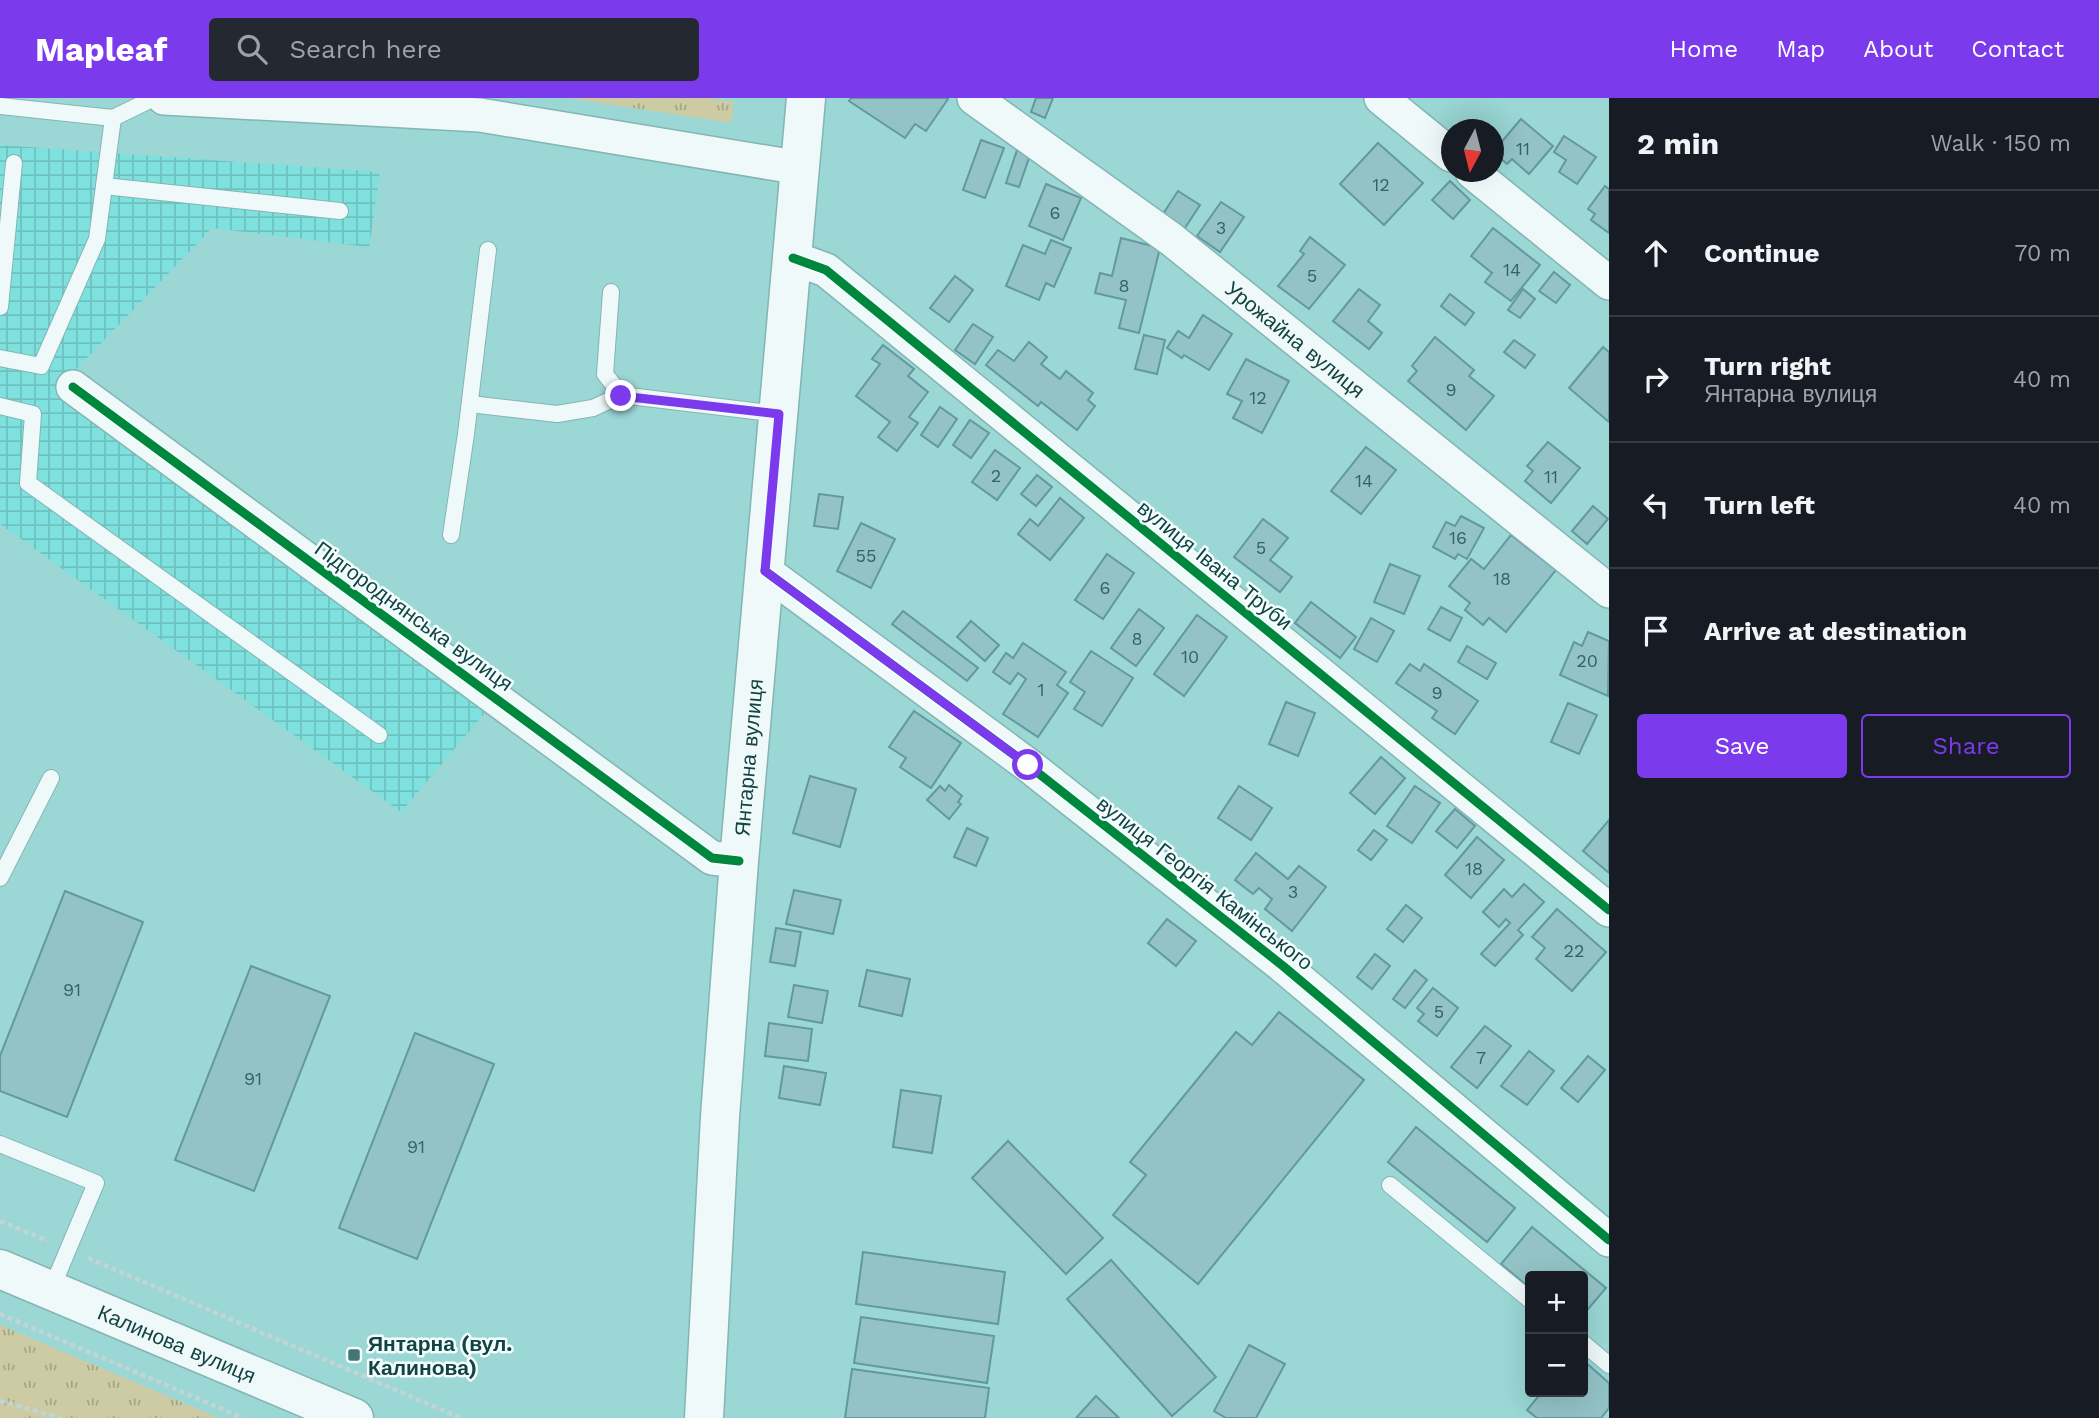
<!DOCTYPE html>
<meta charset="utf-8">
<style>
body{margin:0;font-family:"Work Sans",sans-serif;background:#242831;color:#f1f3f6}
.controls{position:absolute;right:21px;bottom:21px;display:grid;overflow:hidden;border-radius:7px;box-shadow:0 7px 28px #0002}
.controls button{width:63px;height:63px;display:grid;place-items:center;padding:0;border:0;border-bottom:2px solid #363941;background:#171b24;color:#f1f3f6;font:35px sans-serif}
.compass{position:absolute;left:1441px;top:21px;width:63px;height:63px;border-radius:50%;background:#171b24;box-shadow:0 7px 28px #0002;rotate:187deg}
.stop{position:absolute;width:21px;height:21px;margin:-16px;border:5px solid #7c3aed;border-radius:50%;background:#fff}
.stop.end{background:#7c3aed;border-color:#fff;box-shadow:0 2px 7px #0008}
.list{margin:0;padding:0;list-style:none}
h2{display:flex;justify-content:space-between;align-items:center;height:91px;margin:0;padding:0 28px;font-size:30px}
h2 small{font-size:23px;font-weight:400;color:#9ea1a6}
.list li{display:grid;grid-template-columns:46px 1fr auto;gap:21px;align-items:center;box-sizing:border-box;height:126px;padding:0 28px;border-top:2px solid #363941}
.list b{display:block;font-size:26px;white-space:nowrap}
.list p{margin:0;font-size:23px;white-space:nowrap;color:#9ea1a6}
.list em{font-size:23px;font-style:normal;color:#9ea1a6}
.actions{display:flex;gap:14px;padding:21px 28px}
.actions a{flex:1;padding:16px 0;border:2px solid #7c3aed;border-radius:7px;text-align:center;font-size:24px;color:#7c3aed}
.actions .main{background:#7c3aed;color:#fff}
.icon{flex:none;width:38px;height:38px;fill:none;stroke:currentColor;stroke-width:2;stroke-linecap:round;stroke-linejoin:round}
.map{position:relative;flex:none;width:1609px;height:1320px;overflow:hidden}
header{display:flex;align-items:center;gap:42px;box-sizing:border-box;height:98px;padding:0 35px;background:#7c3aed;color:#fff}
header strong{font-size:33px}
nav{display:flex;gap:38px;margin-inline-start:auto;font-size:24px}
.search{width:490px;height:63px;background:#242831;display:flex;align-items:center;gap:18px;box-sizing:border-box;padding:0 24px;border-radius:7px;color:#9ea1a6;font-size:26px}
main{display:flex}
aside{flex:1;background:#171b24}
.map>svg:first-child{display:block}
.industrial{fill:url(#industrial-grid)}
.grass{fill:url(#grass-tufts)}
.building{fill:#93c3c7;stroke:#62999c;stroke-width:2}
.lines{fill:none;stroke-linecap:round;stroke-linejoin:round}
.service-casing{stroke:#83b5b4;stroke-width:18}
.minor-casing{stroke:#83b5b4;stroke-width:36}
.secondary-casing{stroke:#83b5b4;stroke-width:41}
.path{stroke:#c2d5d5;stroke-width:4.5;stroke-dasharray:5 3.5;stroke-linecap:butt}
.service{stroke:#f0f9f9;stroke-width:16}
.minor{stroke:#f0f9f9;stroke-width:33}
.secondary{stroke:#f0f9f9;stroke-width:38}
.cycleway-casing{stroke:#f4fefe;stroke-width:13}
.cycleway{stroke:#00873e;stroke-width:9}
.route{stroke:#7c3aed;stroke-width:9}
.poi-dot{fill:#427776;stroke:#f4fefe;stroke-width:2.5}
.labels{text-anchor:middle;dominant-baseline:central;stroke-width:5;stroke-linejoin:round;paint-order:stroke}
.number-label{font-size:18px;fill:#336464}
.street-label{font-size:21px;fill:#134443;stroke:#f4fefe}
.poi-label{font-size:21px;font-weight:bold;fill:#134443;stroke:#f4fefe;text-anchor:start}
</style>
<header>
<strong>Mapleaf</strong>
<div class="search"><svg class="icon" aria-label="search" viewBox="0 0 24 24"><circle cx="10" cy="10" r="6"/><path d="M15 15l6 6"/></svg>Search here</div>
<nav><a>Home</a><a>Map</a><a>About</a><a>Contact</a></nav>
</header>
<main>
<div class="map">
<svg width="1609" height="1320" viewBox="0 0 1609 1320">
<defs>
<pattern id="industrial-grid" width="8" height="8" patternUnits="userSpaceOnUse" patternTransform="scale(1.75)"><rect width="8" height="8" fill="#7fe1de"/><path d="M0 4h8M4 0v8" fill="none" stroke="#6dc2c0"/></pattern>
<pattern id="grass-tufts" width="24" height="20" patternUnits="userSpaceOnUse" patternTransform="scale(1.75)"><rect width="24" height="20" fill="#cdcba3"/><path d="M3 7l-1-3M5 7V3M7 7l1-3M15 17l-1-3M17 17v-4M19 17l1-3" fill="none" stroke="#a5a686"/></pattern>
</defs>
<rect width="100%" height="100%" fill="#9ad7d5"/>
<polygon class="industrial" points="0,47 380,74 369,149 212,130 54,294 489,610 401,714 0,426"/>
<g class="grass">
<polygon points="568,0 708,0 734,4 731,25"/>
<polygon points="0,1227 219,1320 0,1320"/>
</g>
<g class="building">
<polygon points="851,0 946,0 948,1 926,33 915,26 905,40 849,3"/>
<polygon points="1036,0 1053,0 1045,20 1031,14"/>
<polygon points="1521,21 1553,48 1529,76 1512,61 1507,66 1493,54"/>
<polygon points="1564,38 1596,59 1577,86 1559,74 1566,62 1554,54"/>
<polygon points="981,42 1004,50 985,100 963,92"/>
<polygon points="1378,45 1423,85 1384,127 1340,86"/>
<polygon points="1017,52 1030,57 1019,89 1006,85"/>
<polygon points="1450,83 1470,102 1453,121 1432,102"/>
<polygon points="1046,86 1081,100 1063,142 1029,128"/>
<polygon points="1605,88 1609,91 1609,135 1591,122 1595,116 1588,111"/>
<polygon points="1178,93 1200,107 1183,133 1161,119"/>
<polygon points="1221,104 1244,119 1220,154 1197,138"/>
<polygon points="1493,130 1540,167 1511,203 1485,184 1492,175 1471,158"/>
<polygon points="1310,139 1345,167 1309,211 1278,188 1304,156 1300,153"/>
<polygon points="1121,140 1160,150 1139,235 1119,230 1126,202 1095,195 1100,175 1112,178"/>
<polygon points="1051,142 1071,150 1054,189 1046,185 1039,202 1006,188 1023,147 1045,156"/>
<polygon points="1554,174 1570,187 1556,205 1539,193"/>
<polygon points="955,178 973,192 949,224 930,210"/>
<polygon points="1359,191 1380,207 1368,223 1382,235 1369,251 1333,223"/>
<polygon points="1523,191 1535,201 1520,220 1508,212"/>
<polygon points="1450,196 1474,215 1465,227 1441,208"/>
<polygon points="1203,217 1232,236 1209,272 1184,257 1182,260 1167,250 1178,233 1189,240"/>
<polygon points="973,226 993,239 975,266 955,252"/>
<polygon points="1144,237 1165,242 1157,276 1135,271"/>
<polygon points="1435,239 1474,272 1469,278 1494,298 1466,332 1408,283 1417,273 1412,268"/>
<polygon points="1514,242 1535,257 1525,270 1504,254"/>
<polygon points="1029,244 1047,259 1041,266 1060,281 1066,273 1093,295 1088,302 1095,308 1077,332 1041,304 1038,308 986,267 998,252 1014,263"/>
<polygon points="883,247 914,271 908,278 928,294 909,319 918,325 897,353 878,339 890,324 856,298 880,266 872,261"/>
<polygon points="1603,249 1609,254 1609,324 1569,290"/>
<polygon points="1246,261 1289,283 1262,335 1233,320 1242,303 1227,296"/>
<polygon points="940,309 957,321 938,349 921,337"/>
<polygon points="970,322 989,335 971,360 953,347"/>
<polygon points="1548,344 1580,370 1551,405 1525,383 1533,373 1527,368"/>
<polygon points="1366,349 1396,372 1361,416 1331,393"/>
<polygon points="995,352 1020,370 997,402 972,384"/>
<polygon points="1037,377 1052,389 1036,408 1021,396"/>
<polygon points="819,396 843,399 838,431 814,428"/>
<polygon points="1060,400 1084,420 1050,462 1018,436 1030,421 1038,428"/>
<polygon points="1593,408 1608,421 1587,446 1572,433"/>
<polygon points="1461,418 1484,430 1467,461 1458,456 1455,461 1433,449 1446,424 1455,428"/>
<polygon points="1263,421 1288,440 1270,462 1292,479 1280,494 1234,459"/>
<polygon points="861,425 895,441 871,490 837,473"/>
<polygon points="1511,437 1556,472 1506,534 1489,520 1483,527 1465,512 1470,505 1449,488 1471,461 1484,471"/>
<polygon points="1107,456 1134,475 1103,521 1075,502"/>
<polygon points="1390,466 1420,478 1404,516 1374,504"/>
<polygon points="1311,504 1356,539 1340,560 1295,525"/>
<polygon points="1441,509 1462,520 1450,543 1428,531"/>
<polygon points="1139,511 1164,530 1136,568 1111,550"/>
<polygon points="903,513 978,570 967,583 892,526"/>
<polygon points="1197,517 1227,539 1184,598 1154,576"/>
<polygon points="1371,520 1394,533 1377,564 1354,551"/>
<polygon points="971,523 999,547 985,563 957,539"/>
<polygon points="1588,534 1609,543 1608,598 1560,577 1574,544 1582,548"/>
<polygon points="1023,545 1066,574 1057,587 1068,595 1038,639 1003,616 1026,581 1018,575 1010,586 993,574 1006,555 1013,560"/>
<polygon points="1467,548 1496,565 1487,581 1458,564"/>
<polygon points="1091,553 1133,580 1102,628 1074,611 1085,594 1070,584"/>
<polygon points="1410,566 1420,573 1424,566 1478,603 1455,636 1432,620 1437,613 1396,585"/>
<polygon points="1286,604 1315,615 1298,658 1269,646"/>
<polygon points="1568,605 1597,617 1579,656 1551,644"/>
<polygon points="914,613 961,645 931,690 900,669 906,660 889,649"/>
<polygon points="1381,659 1405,680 1375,716 1350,695"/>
<polygon points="810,678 856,691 840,749 793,735"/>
<polygon points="949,687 962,698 958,704 961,706 949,721 927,702 940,688 945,693"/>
<polygon points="1239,688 1272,710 1251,742 1218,720"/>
<polygon points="1415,688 1440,705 1412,745 1387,728"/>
<polygon points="1455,711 1475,728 1457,750 1436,733"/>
<polygon points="1609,722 1609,775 1583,753"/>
<polygon points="967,730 988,740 976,768 954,759"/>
<polygon points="1374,732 1387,742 1371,762 1358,752"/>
<polygon points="1477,739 1504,762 1471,800 1445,777"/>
<polygon points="1256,755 1288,781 1299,768 1326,789 1292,833 1265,811 1272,801 1259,790 1253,796 1235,782"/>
<polygon points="1524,786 1544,804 1518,832 1523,837 1495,868 1481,856 1510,825 1506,821 1499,829 1483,814 1504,791 1512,799"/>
<polygon points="794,792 841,802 833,836 786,826"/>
<polygon points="65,793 143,824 67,1019 0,993 0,958"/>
<polygon points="1406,807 1422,820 1403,844 1387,831"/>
<polygon points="1557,811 1606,854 1572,893 1536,861 1545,850 1532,839"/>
<polygon points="1167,821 1196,843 1176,868 1148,845"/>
<polygon points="776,830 801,834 795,868 770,864"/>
<polygon points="1375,856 1390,868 1372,891 1357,879"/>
<polygon points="251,868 330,898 254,1093 175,1062"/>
<polygon points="867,872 910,881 902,918 859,908"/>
<polygon points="1415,872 1427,882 1405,910 1393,901"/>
<polygon points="794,887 828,893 822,925 788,919"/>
<polygon points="1433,890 1458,910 1437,938 1418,923 1424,916 1417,910"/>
<polygon points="1279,914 1364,982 1198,1186 1113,1117 1146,1077 1130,1064 1236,934 1252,947"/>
<polygon points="769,925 812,931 808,963 765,958"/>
<polygon points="1485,928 1511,948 1477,990 1451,969"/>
<polygon points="415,935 494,966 417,1161 339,1130"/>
<polygon points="1529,953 1554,973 1527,1007 1501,988"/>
<polygon points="1588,958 1605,972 1578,1004 1561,990"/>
<polygon points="784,968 826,975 820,1007 779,1000"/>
<polygon points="901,992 941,998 932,1055 893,1049"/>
<polygon points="1416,1029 1515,1110 1487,1144 1388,1064"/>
<polygon points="1008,1043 1103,1140 1066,1176 972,1080"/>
<polygon points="1532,1129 1606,1190 1583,1217 1583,1178 1530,1178 1530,1190 1501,1166"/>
<polygon points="863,1154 1005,1174 998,1226 856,1206"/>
<polygon points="1111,1162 1216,1279 1172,1318 1067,1201"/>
<polygon points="861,1219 994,1238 987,1285 854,1265"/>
<polygon points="1249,1247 1285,1266 1256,1320 1226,1320 1214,1313"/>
<polygon points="1583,1262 1609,1285 1609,1310 1601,1320 1537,1320 1527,1312 1542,1294 1583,1294"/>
<polygon points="852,1271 989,1290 985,1320 845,1320"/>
<polygon points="1096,1298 1119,1320 1076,1320"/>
</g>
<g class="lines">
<g class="service-casing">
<g id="service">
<polyline points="0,8 113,20 154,0"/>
<polyline points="104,88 340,113"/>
<polyline points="611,194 605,276 621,297 779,316"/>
<polyline points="0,209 14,65"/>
<polyline points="0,260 41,268 97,141 113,20"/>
<polyline points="470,306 557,316 593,310 621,297"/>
<polyline points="0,308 33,316 28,385 379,637"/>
<polyline points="451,437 466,336 488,152"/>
<polyline points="0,780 51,680"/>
<polyline points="0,1046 96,1085 51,1192"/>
<polyline points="1390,1087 1530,1202"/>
<polyline points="1583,1245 1609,1267"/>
</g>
</g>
<g class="minor-casing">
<g id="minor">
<polyline points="164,0 480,17 801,70"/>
<path id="s1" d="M974,0L1171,141L1609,493"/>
<polyline points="1381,0 1451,57"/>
<polyline points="1472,74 1609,185"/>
<polyline points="793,160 826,172 1609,812"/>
<polyline points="73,289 712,760 739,763"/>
<polyline points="765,473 1028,667 1283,868 1609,1142"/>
</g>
</g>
<g class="secondary-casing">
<g id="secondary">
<path id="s2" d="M0,1171L354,1320"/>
<path id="s3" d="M704,1320L720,1019L739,763L806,0"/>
</g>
</g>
<g class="path">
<polyline points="0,1123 48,1143"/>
<polyline points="88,1160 461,1320"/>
<polyline points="0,1216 243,1320"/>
<polyline points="0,1303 61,1320"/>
</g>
<use href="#service" class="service"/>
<use href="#minor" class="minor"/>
<use href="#secondary" class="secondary"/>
<g class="cycleway-casing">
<g id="cycleway">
<polyline points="793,160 826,172 1609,812"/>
<polyline points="73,289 712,760 739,763"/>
<polyline points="765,473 1028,667 1283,868 1609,1142"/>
</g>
</g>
<use href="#cycleway" class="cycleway"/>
</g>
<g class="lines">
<polyline class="route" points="621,298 779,316 765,473 1028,667"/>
</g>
<rect class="poi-dot" x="347" y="1250" width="14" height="14" rx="3.5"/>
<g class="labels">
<g class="number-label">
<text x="1523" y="50">11</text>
<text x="1381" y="86">12</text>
<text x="1055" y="114">6</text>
<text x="1221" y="129">3</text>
<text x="1512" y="171">14</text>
<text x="1312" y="177">5</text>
<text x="1124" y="187">8</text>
<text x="1451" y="291">9</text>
<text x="1258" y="299">12</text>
<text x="996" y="377">2</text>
<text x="1551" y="378">11</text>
<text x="1364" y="382">14</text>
<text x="1458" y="439">16</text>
<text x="1261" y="449">5</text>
<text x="866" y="457">55</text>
<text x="1502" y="480">18</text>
<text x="1105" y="489">6</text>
<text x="1137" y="540">8</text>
<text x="1190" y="558">10</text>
<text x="1587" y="562">20</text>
<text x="1041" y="591">1</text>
<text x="1437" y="594">9</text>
<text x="1474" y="770">18</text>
<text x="1293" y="793">3</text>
<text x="1574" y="852">22</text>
<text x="72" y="891">91</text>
<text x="1439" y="913">5</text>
<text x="1481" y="959">7</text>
<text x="253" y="980">91</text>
<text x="416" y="1048">91</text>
</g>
<g class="street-label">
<text stroke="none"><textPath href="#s1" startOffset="402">Урожайна вулиця</textPath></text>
<text transform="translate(1215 467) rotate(39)">вулиця Івана Труби</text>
<text transform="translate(414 518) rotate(36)">Підгороднянська вулиця</text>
<text stroke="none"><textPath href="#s3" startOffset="662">Янтарна вулиця</textPath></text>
<text transform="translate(1205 785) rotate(38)">вулиця Георгія Камінського</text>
<text stroke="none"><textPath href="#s2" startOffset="192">Калинова вулиця</textPath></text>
</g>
<g class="poi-label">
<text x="368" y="1245">Янтарна (вул.<tspan x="368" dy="24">Калинова)</tspan></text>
</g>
</g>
</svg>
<div class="controls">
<button>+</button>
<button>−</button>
</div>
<svg class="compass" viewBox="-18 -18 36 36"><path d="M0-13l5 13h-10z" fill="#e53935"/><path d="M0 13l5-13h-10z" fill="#9ea1a6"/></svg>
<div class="stop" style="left:1028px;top:667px"></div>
<div class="stop end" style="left:621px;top:298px"></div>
</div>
<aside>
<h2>2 min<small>Walk · 150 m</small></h2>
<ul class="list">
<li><svg class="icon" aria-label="ahead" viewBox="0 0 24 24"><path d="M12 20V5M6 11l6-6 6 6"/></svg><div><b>Continue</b></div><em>70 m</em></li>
<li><svg class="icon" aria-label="right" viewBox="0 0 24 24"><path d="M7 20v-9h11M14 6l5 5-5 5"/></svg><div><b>Turn right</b><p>Янтарна вулиця</p></div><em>40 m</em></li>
<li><svg class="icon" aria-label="left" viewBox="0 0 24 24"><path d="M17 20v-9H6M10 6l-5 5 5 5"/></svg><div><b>Turn left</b></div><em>40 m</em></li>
<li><svg class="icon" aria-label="arrive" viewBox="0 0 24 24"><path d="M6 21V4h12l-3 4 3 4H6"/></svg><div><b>Arrive at destination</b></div></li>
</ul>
<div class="actions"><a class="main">Save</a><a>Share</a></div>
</aside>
</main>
